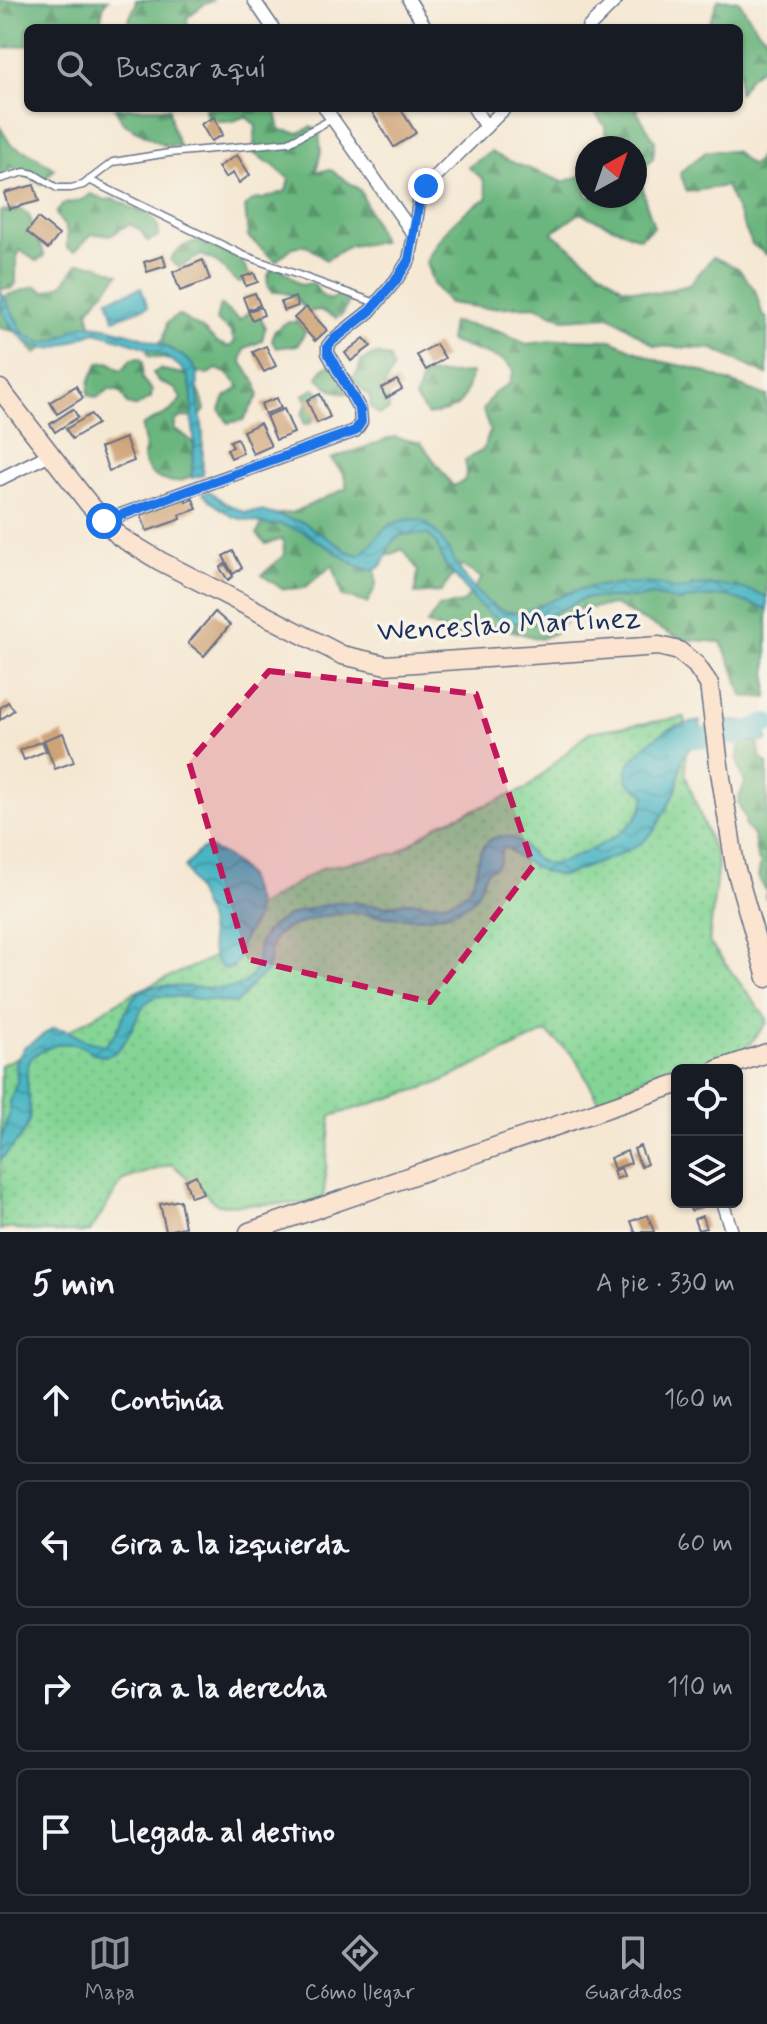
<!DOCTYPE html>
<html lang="es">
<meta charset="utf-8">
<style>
body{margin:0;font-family:Mynerve,sans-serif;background:#20242c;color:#f1f3f6}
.controls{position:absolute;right:24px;bottom:24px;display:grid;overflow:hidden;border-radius:12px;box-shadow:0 2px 6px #0004}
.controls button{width:72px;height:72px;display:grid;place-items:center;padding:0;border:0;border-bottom:2px solid #363941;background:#171b24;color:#f1f3f6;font:40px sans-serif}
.compass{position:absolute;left:575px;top:136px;width:72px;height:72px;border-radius:50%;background:#171b24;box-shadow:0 2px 6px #0004;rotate:40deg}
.stop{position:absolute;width:24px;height:24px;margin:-18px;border:6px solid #1a73e8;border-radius:50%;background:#fff}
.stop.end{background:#1a73e8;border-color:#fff;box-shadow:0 2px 8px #0008}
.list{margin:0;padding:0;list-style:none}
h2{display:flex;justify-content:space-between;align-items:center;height:104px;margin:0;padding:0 32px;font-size:34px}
h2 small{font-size:26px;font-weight:400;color:#9ea1a6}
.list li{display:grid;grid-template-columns:52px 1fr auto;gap:24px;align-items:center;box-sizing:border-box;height:128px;margin:0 16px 16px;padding:0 16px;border:2px solid #363941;border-radius:12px}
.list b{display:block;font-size:30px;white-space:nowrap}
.list em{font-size:26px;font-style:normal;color:#9ea1a6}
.icon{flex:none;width:44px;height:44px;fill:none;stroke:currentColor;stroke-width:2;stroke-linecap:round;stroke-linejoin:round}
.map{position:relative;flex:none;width:767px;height:1232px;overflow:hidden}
.search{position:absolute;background:#171b24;box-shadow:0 2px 6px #0004;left:24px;right:24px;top:24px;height:88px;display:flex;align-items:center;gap:20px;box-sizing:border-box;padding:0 28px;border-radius:12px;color:#9ea1a6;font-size:30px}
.sheet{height:680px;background:#171b24}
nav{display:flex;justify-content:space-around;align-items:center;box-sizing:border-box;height:112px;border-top:2px solid #363941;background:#171b24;font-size:22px;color:#9ea1a6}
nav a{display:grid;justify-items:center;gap:4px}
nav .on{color:#8c9099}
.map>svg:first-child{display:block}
.grass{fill:url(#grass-dots);stroke:#50827a;stroke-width:2}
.forest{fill:url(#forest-firs);stroke:#43726e;stroke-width:2}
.water{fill:url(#water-waves);stroke:#327290;stroke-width:2}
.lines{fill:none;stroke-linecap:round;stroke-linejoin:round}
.river{stroke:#48b5c3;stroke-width:20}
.building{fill:#cfa377}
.service-casing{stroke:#677087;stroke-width:9}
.minor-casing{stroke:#677087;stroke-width:15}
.secondary-casing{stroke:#677087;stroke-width:21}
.service{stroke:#fff;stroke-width:6}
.minor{stroke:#fff;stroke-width:12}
.secondary{stroke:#fce5d0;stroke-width:18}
.route{stroke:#1a73e8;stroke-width:10}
.marked{fill:#c2185b;fill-opacity:0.2;stroke:#c2185b;stroke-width:6;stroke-dasharray:16 10;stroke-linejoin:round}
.labels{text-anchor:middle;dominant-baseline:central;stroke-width:7;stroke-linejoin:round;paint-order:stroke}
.street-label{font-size:30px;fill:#1b2f5e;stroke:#f7f3e8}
</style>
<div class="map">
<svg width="767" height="1232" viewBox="0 0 767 1232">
<defs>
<pattern id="grass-dots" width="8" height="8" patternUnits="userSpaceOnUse" patternTransform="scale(2)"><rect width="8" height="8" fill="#84d595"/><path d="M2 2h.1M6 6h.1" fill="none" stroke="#71b783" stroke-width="1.8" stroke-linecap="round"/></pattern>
<pattern id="forest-firs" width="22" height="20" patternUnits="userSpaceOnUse" patternTransform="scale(2)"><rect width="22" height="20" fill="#6bb67e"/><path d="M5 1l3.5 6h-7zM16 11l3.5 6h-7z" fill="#57946a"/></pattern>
<pattern id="water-waves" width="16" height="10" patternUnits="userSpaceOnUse" patternTransform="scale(2)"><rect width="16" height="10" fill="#48b5c3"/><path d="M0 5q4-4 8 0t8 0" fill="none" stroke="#3b94a2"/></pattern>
</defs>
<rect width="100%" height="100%" fill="#f7f3e8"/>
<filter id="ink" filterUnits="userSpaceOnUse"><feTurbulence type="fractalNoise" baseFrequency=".0125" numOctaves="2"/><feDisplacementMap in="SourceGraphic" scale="16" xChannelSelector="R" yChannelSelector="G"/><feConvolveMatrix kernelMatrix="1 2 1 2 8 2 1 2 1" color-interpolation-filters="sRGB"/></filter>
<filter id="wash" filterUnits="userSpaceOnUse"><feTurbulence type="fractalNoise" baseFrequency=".006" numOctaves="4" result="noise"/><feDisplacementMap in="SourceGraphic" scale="32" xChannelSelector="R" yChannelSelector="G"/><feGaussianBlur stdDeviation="1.8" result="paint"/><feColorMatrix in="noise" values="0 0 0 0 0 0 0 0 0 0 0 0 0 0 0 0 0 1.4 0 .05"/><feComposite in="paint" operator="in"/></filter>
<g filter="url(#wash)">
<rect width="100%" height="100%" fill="#f5e8d3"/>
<polygon class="grass" points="685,717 686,776 718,863 709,942 767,1019 767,1023 737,1059 657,1071 599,1101 574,1056 546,1032 436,1084 331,1116 323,1203 218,1205 172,1164 123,1180 90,1232 44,1232 5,1228 0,1230 1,1065 62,1035 131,994 212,958 252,910 322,868 397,853 441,823 526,789 589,732"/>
<g class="forest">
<polygon points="0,0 108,0 104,4 99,28 28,28 28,45 0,49"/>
<polygon points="135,0 214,0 203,5 187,18 188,28 125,28 136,4"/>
<polygon points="718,0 738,0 758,30 767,37 767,67 765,65 749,78 739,93 739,28 716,28 710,21"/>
<polygon points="115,108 169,108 172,126 179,146 163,145 123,123"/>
<polygon points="205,108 277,108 276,112 280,130 299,133 311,127 319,131 321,152 316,171 331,170 360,190 382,242 349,246 326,260 306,245 293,247 276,261 248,237 245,206 256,199 263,199 286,191 289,179 274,166 253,153 256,126 246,116 231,122 207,119"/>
<path d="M591,108H640L636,110L655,141L653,158L640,172L645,200L654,227L639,238L580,213L552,233L622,287L656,293L689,285L713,257L738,268L755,290L763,316L767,318V375L713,349L655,346L611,316L564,319L536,306L484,308L449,303L433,284L426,262C441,232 458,214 488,198L483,179L468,167L491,152C514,165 539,171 563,182L587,174V196H635V148H606L605,126Z"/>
<polygon points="0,127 11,145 30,153 55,169 41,184 12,167 0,182"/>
<polygon points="767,142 767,255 752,244 726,186 687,192 680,172 707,151 734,151 751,166 758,160"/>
<path d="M91,194L105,200L113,199L124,203L132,209H146L158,226L159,236L148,241L139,229L129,224L112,235L92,234L75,251L67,248C66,241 69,234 65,227C62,222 58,219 56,214C61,201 69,204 81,200C84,199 88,196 91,194Z"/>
<path d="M14,209C33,209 31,225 36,238C40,247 44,247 44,257L36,261L20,250L16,261V284L10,289H0V211Z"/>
<path d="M197,241C210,247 223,249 237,253L250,276L247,281L238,283C223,270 221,261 201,255L179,267L170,260C176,248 185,245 197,241Z"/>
<polygon points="79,263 97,265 119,274 88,310 92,330 79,338 63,335 35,354 18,332 0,328 0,300 8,295 36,286 45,292 62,285"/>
<path d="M281,268L301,285L313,283L321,295L330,300L338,295L344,297L348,303L343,314L336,318L320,310L307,312C297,298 291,291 272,292C266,284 266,276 272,269Z"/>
<polygon points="220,305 240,320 251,310 259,313 265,328 262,341 245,348 241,361 256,383 259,395 243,420 228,423 220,410 225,397 240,387 228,374 217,369 207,375 191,370 170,360 149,356 147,351 163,340 167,323 178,315 204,330 216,342 229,347 235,342 230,331 216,320"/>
<polygon points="287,322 297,322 305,332 298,345 276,348 272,341 274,331"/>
<polygon points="452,322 496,330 526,344 567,339 611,340 659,361 693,368 767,396 767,698 742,696 735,672 721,642 680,639 614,605 574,610 558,632 540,639 495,626 456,636 427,624 439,607 463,603 482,578 460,565 441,592 415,594 418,571 403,549 375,561 376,586 367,603 342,596 333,565 304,588 282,589 262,575 284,555 283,539 266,544 257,534 266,515 292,513 347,488 344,475 331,459 394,437 421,443 453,486 464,481 467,472 465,460 483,450 490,431 483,410 495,392 509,384 514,370 503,360 449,341"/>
<polygon points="376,354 390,358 393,369 384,387 389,397 389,410 379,415 370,407 370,397 353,380 352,388 346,394 332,390 318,378 322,369 334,363 352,379 358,371 361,361"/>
<polygon points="140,358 143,363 142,379 152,390 151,398 136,407 127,404 121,392 109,389 98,398 88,395 90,379 99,363 110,362 120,370 124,368 131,359"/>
<path d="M160,369C167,372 179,372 186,375C196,379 203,399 205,410L199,418L182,417L176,420L174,430C198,440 196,448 196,471C182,487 157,485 145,465C141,458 145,453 145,446C145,439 142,433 142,426C157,416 173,415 181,398L175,389L158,381L153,373Z"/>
<path d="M472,373C461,406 463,408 428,415L415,399L423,375Z"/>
<path d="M314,389L323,394L322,402L311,423L304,424L302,413C307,406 309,402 303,395Z"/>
<path d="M745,742H753L759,745L760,758L767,763V899L765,897L767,892C758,875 756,883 761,863L757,858L754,837L745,826V818L738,803L739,797L745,783C739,768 735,762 740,745Z"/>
</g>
<g class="water">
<polygon points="141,288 148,307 114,319 108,299"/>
<path d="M0,290L24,334L42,343C48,342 54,341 60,338C69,335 76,325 86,325C110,324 188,348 196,371C199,379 197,388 198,395C199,410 203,424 203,438C203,450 202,462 203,475L192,478C191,465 195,453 194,440C194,432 192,424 192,415C192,403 193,390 188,378C178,353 119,339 95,332C81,337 61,349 47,349C40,349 36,346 30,343C10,331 0,312 0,290Z"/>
<path d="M209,491L225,503L244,512L261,511L304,523L349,552L359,555C376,545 377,533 389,525C392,523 397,522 401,521C429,512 442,539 454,560C464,577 480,600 499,609C524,621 551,598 574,591C592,585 635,582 654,584C662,584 669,589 677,590C683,590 689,587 695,586C718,583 747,587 767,597V609L727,596L701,597L679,601L652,595L637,598H585L545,617L533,624L504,622L488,613L478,604L445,565L436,543L429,535C421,535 410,533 402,535C380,543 393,578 361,568L303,532L280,524L269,525L233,517L210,501L203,494Z"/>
<polygon points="767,716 767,741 763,742 729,741 725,721 759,721"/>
<path d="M700,721L703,742L693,746L683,756L676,791L655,830L642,843L616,856L563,876L544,872L517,857L509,849L502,847L500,861L495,868L488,870C481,880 481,893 471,901C451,919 412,919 387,917C375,916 362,912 350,913C331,914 308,919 290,927C262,939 276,955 265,973C263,975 257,979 255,981C248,988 245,997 235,1003C217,1002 168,993 155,997C133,1005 131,1055 104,1056C98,1056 92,1052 87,1049C73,1041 60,1042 46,1049C41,1052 34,1054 31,1059C21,1074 33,1103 29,1120C25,1136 11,1149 0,1160V1142L9,1114V1102L17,1082L16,1062L24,1048L53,1028L66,1030L84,1040L104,1045C127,1030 121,994 151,987C175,982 231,996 246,982C259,970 256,965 258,950C260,931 279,919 295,913C311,908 332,902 349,902C361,903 373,906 385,906C393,905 401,902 409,902C423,902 437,906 451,901C489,889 466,846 497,837C521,830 528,861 548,864C556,865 564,861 571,858C597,848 645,826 645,794C640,791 633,787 629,783C615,765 660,732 674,727C682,724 692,723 700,721Z"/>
<path d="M207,847L224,855L238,866L247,876L256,903V918L240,946V956L233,968L224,969C206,955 213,934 206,915C201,899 192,883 185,867L198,852Z"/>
</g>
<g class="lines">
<polyline class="river" points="676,742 690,738 702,739 719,732 735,736 767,723"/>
</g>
<g id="blocks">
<g class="building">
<polygon points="372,108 400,108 416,133 394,147 370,109"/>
<polygon points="214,117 223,135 211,141 201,124"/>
<polygon points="237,155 250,175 239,183 233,173 225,178 218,167"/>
<polygon points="34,185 39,201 9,209 4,193"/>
<polygon points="38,218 59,235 48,249 27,232"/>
<polygon points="163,256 166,266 147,272 144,262"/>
<polygon points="203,260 210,280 180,291 173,272"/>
<polygon points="254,273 258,282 246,286 242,277"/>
<polygon points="255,293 260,305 248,310 243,297"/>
<polygon points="295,297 298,306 284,311 281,302"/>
<polygon points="261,307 264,315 252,320 248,311"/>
<polygon points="306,307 327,330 315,341 294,318"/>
<polygon points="364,338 371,346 351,361 345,353"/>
<polygon points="436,344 445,358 426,370 417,355"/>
<polygon points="266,346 276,366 264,372 253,352"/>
<polygon points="397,380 402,389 386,398 381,388"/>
<polygon points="76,386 83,398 57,414 50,402"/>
<polygon points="320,394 330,417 317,423 307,400"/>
<polygon points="277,398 281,408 265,414 261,404"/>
<polygon points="73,409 78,417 55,432 50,424"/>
<polygon points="284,409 294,433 276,440 266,416"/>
<polygon points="91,414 97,424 72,439 66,429"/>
<polygon points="260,423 271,446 253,454 243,431"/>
<polygon points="125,438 134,461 109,471 100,448"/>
<polygon points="237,438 243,453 231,458 227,449 233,447 230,441"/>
<polygon points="185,496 186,502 193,499 197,509 180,515 181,519 147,531 141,515 175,502 175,500"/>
<polygon points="233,551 242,568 233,574 223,556"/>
<polygon points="225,564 233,576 228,580 220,568"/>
<polygon points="215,612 230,625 204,656 188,643"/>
<polygon points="8,702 14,710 0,720 0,708"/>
<polygon points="63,733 74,762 55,769 44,740"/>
<polygon points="42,741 46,751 24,760 20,750"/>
<polygon points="640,1146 647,1164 641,1167 634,1149"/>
<polygon points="627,1151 631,1163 614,1169 610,1158"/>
<polygon points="621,1168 624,1176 616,1179 613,1171"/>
<polygon points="196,1175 203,1193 191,1197 185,1180"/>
<polygon points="180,1200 185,1227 166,1231 160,1204"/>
<polygon points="687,1202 706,1202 707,1205 691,1211"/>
<polygon points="648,1215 654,1232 635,1232 631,1221"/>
<polygon points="702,1216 706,1228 698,1230 694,1219"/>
</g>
</g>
</g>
<g filter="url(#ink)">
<use href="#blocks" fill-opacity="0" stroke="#677087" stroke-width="2"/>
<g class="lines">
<g class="service-casing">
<g id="service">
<polyline points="0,179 25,172 34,174 57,188 71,188 83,185 113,162 169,153 289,142 332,119"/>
<polyline points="89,180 243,255 376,303"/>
</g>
</g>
<g class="minor-casing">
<g id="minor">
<polyline points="254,0 273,28"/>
<polyline points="409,0 426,28"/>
<polyline points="588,28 616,0"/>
<polyline points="474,108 486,127"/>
<polyline points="414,235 419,202 426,186 505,108"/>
<polyline points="0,479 50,454"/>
<polyline points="104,521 355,431 361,422 360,410 328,353 328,346 332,341 370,311 396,280 409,260 414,235 325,108"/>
<polyline points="722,1202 732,1232"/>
</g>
</g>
<g class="secondary-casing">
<g id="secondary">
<polyline points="0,389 89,504 120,537 160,561 342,655 386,665 659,646 679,651 696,665 709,684 719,765 735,866 767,978"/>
<polyline points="717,1070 767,1053"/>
<polyline points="249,1232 677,1084"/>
</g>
</g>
<use href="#service" class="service"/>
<use href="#minor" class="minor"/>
<use href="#secondary" class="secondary"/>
</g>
</g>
<g class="lines" filter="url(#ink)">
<polyline class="route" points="104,521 355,431 361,422 360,410 328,353 328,346 332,341 370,311 396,280 409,260 419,202 426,186"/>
</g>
<path class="marked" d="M269,671L476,694L533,866L430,1002L247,959L189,762Z"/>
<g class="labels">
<g class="street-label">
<text transform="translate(509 625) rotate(-3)">Wenceslao Martínez</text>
</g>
</g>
</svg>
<div class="controls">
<button><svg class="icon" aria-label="locate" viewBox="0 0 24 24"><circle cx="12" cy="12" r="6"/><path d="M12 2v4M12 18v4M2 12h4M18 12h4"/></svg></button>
<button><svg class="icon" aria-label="layers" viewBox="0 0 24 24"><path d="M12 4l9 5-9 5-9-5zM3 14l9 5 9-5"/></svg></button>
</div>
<svg class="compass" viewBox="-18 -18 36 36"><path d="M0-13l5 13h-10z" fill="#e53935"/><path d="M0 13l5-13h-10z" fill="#9ea1a6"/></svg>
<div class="stop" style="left:104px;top:521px"></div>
<div class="stop end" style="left:426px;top:186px"></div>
<div class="search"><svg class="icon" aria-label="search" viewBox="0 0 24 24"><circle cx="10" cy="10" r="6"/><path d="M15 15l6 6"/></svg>Buscar aquí</div>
</div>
<section class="sheet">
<h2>5 min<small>A pie · 330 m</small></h2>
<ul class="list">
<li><svg class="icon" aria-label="ahead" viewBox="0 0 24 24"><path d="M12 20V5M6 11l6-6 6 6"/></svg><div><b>Continúa</b></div><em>160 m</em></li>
<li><svg class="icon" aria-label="left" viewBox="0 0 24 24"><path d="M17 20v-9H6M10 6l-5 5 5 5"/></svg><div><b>Gira a la izquierda</b></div><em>60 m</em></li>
<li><svg class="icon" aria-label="right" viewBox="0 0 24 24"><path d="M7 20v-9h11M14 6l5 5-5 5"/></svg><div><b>Gira a la derecha</b></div><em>110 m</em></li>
<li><svg class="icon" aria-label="arrive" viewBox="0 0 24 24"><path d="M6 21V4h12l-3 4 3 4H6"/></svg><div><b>Llegada al destino</b></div></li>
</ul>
</section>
<nav>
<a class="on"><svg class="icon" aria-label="map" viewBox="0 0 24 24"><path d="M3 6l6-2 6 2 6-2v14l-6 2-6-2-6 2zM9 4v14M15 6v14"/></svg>Mapa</a>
<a><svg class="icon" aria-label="directions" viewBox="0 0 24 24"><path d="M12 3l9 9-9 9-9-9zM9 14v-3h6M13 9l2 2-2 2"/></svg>Cómo llegar</a>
<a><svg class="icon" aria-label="saved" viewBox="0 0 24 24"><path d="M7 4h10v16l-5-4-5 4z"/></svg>Guardados</a>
</nav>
